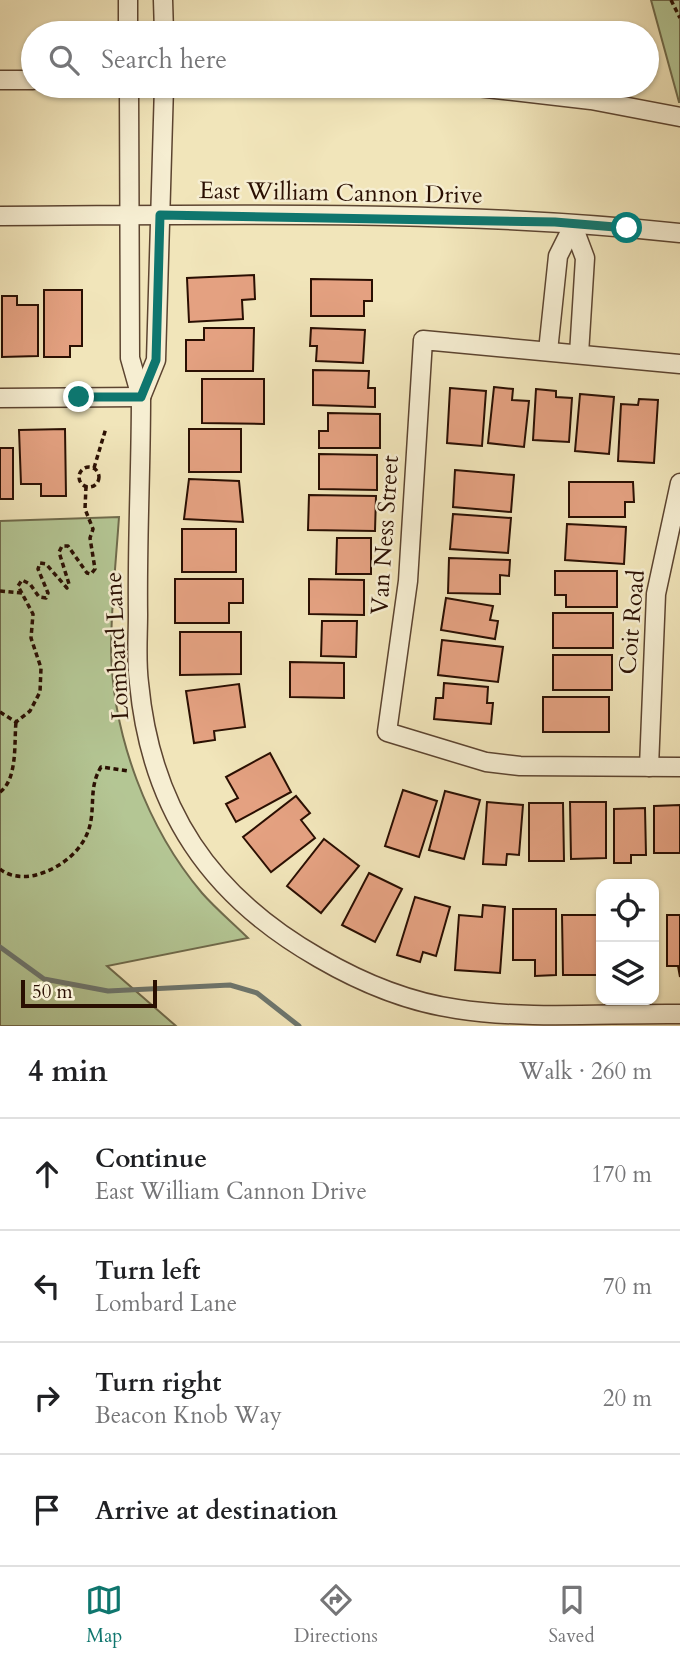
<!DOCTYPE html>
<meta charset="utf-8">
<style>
body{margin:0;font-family:Cardo,serif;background:#f6f6f6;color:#202124}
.controls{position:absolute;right:21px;bottom:21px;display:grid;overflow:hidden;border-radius:14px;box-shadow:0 2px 5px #0004}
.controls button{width:63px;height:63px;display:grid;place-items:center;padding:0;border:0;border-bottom:2px solid #e0e0e0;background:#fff;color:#202124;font:35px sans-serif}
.scale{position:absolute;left:21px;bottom:18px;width:136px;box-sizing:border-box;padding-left:7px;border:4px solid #2a0f02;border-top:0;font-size:19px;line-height:24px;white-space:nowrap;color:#2a0f02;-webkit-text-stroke:5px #f6eed2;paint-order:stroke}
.stop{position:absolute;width:21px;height:21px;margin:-16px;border:5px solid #0f766e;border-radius:50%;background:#fff}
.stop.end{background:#0f766e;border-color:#fff;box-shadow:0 2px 7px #0008}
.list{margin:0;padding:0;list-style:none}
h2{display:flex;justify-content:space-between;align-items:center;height:91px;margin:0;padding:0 28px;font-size:30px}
h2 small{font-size:23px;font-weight:400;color:#757577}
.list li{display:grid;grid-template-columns:46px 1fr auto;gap:21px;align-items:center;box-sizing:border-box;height:112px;padding:0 28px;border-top:2px solid #e0e0e0}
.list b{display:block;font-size:26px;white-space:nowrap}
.list p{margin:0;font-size:23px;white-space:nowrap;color:#757577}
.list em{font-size:23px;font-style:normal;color:#757577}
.icon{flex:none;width:38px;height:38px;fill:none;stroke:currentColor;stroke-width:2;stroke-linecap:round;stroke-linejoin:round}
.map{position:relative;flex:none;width:680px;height:1026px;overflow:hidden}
.search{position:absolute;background:#fff;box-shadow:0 2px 5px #0004;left:21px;right:21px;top:21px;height:77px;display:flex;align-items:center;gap:18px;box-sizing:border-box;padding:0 24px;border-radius:38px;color:#757577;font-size:26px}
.sheet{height:539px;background:#fff}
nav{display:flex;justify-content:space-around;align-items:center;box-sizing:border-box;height:98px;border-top:2px solid #e0e0e0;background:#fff;font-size:19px;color:#757577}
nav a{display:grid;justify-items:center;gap:4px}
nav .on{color:#0f766e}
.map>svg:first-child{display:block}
.green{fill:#b4c694;stroke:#6f6a4b;stroke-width:2}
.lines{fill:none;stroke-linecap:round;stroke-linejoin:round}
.stream{stroke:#6e776f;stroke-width:5}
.building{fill:#e4a181;stroke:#2a0f02;stroke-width:2}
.minor-casing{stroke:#5c4430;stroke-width:21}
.path{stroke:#2a0f02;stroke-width:3.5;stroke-dasharray:5 3.5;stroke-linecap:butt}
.minor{stroke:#f6eed2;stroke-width:18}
.route{stroke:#0f766e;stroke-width:9}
.labels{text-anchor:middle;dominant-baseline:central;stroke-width:5;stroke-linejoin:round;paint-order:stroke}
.street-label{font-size:24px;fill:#2a0f02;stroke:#f6eed2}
</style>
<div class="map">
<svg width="680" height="1026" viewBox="0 0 680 1026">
<rect width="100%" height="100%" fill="#f1e5ba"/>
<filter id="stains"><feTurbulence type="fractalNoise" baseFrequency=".00286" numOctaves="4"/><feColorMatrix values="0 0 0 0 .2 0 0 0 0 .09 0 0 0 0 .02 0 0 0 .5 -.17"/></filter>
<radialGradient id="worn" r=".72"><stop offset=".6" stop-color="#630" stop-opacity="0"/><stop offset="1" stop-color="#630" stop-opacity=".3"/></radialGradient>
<g class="green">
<polygon points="651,0 680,0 680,102 679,102"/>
<path d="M119,517C116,561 111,607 111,651C113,736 147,828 202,893C216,909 233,923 248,938L107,966L176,1026H0V521Z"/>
</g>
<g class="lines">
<polyline class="stream" points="0,947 44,979 108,991 230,985 257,993 299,1026"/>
</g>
<g class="building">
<polygon points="254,275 255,299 242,300 243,319 189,322 187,278"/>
<polygon points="311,279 372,280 372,301 364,301 364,316 311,316"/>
<polygon points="44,290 82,290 82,346 70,346 70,357 44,357"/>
<polygon points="2,296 17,296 17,305 38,305 38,356 2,357"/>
<polygon points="204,328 254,328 253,371 186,371 186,340 204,340"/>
<polygon points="311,328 365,330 363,363 316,361 317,346 310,346"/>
<polygon points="313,370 369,371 368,388 375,388 375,407 313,405"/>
<polygon points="202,379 264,379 264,424 202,423"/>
<polygon points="494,387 513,389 512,400 529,401 524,447 488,443"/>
<polygon points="450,388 486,391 482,446 447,443"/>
<polygon points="536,389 556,391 556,397 572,398 569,442 533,440"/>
<polygon points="580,394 614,397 609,454 575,451"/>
<polygon points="639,399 658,400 654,463 618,461 621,404 638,405"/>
<polygon points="328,413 380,414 380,448 319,448 319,431 328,431"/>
<polygon points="65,429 66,496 41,496 41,484 21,484 19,430"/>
<rect x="189" y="429" width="52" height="43"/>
<rect x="0" y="448" width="13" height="51"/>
<polygon points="319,454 377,455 377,490 319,489"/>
<polygon points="455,470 514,475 511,512 453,507"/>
<polygon points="189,479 239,481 243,522 184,519"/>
<polygon points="569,482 633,482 634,502 625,502 625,517 569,517"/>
<polygon points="309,495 376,496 375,531 308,530"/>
<polygon points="453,514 511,518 508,553 450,549"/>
<polygon points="567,524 626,527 624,564 565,560"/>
<rect x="182" y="529" width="54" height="43"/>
<polygon points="337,538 371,538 371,574 336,574"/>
<polygon points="449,558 510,560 509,576 500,575 500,594 448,593"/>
<polygon points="555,571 617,571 617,607 566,607 566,595 555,595"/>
<polygon points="175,579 243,579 243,603 229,603 229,623 175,623"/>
<polygon points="309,579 364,580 364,615 309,614"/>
<polygon points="446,598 493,606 490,620 498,621 495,639 441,630"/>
<rect x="553" y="613" width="60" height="35"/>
<polygon points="322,621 357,621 356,657 321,656"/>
<polygon points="180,632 241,632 241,674 180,675"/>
<polygon points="442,640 503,647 498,682 438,675"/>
<rect x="553" y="655" width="59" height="35"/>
<polygon points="290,662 344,663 344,698 290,697"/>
<polygon points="444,683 488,687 487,703 493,703 491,724 434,719 436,698 443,698"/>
<polygon points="239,684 245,727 214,731 215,740 194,743 186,691"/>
<rect x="543" y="697" width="66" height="35"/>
<polygon points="270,753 291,792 236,822 226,804 238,798 226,777"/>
<polygon points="403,790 437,801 419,857 385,846"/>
<polygon points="445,791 480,800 464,859 429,850"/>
<polygon points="296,796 310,813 301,820 315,838 271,872 243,837"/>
<polygon points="487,802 523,805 519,855 507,854 506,865 483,864"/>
<polygon points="570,802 606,802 606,858 571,859"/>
<polygon points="529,803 563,803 564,861 529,861"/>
<polygon points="680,805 680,853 654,853 654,806"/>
<polygon points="645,808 646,855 631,855 631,863 614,863 614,809"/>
<polygon points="324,839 359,866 321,913 287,886"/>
<polygon points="369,873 402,889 375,942 342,925"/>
<polygon points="415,897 450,907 436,956 423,952 420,962 397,955"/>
<polygon points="483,905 505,907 500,973 455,970 459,915 482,917"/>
<polygon points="513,909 556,909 556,975 535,976 535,960 513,960"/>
<rect x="654" y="914" width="3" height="61"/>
<polygon points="562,915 601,915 601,975 563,975"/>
<polygon points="667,915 680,915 680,977 678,966 667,966"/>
</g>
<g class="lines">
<g class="minor-casing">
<g id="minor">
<polyline points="128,0 128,33"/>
<polyline points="163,0 164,33"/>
<polyline points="0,80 33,80"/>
<path d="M129,86L130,358L141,397C141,469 137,541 138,614C138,637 136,660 139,683C151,809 210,896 319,958C362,983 408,1002 457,1009C528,1020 608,1013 680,1014"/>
<polyline points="468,86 591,100 680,117"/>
<path d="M0,216C226,215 455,209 680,233"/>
<polyline points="573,226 585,258 579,354"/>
<polyline points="548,351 558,256 573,226"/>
<polyline points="680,364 423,340 408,581 387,732 486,762 520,766 680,767"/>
<polyline points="141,397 156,360 164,86"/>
<polyline points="0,398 141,397"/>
<polyline points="649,767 656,594 680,483"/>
</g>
</g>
<g class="path">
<polyline points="671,0 680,18"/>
<circle cx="89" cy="477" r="10"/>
<polyline points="94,468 106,428"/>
<polyline points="0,591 22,593"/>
<polyline points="0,712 16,722 30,711 40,692 41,668 31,638 33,614 18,586 22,580 30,584 39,597 46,598 48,593 38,569 40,563 46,564 67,588 69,584 59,552 62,546 68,546 87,573 91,574 95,569 90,538 93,529 85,509 86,486"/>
<path d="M0,792C18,779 14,741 16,722"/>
<path d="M0,869C9,877 25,878 36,875C62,868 87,848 91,820C94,801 90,785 101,767L128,771"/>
</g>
<use href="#minor" class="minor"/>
</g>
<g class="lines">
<polyline class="route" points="79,397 141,397 156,360 160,215 555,222 627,228"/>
</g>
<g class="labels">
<g class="street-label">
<text transform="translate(341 193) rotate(1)">East William Cannon Drive</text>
<text transform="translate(385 535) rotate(-86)">Van Ness Street</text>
<text transform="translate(632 622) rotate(-85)">Coit Road</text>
<text transform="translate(117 646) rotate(-93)">Lombard Lane</text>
</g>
</g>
<rect width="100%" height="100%" filter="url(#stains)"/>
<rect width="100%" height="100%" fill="url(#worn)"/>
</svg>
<div class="controls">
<button><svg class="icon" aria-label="locate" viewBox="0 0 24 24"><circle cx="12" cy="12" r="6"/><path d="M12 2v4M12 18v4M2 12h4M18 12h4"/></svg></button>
<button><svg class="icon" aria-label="layers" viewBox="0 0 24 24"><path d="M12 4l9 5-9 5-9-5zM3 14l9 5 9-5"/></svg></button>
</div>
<div class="scale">50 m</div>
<div class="stop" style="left:627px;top:228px"></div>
<div class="stop end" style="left:79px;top:397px"></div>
<div class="search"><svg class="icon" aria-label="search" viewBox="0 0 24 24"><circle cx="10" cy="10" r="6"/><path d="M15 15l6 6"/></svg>Search here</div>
</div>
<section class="sheet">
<h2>4 min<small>Walk · 260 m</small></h2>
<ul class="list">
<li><svg class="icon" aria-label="ahead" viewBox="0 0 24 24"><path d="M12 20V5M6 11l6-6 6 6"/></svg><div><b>Continue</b><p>East William Cannon Drive</p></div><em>170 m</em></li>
<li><svg class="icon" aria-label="left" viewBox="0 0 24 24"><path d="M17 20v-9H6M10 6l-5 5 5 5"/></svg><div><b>Turn left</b><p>Lombard Lane</p></div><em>70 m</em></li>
<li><svg class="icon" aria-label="right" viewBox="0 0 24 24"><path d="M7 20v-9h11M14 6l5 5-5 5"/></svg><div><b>Turn right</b><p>Beacon Knob Way</p></div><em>20 m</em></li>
<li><svg class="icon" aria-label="arrive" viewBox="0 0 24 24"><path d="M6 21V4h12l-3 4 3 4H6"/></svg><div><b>Arrive at destination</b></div></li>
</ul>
</section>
<nav>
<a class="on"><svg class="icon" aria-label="map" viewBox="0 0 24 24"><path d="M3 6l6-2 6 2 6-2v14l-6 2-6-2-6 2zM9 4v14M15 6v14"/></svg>Map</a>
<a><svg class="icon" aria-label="directions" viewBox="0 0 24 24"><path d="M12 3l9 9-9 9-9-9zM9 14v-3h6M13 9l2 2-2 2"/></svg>Directions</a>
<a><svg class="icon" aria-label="saved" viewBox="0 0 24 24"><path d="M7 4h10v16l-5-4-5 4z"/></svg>Saved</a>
</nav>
